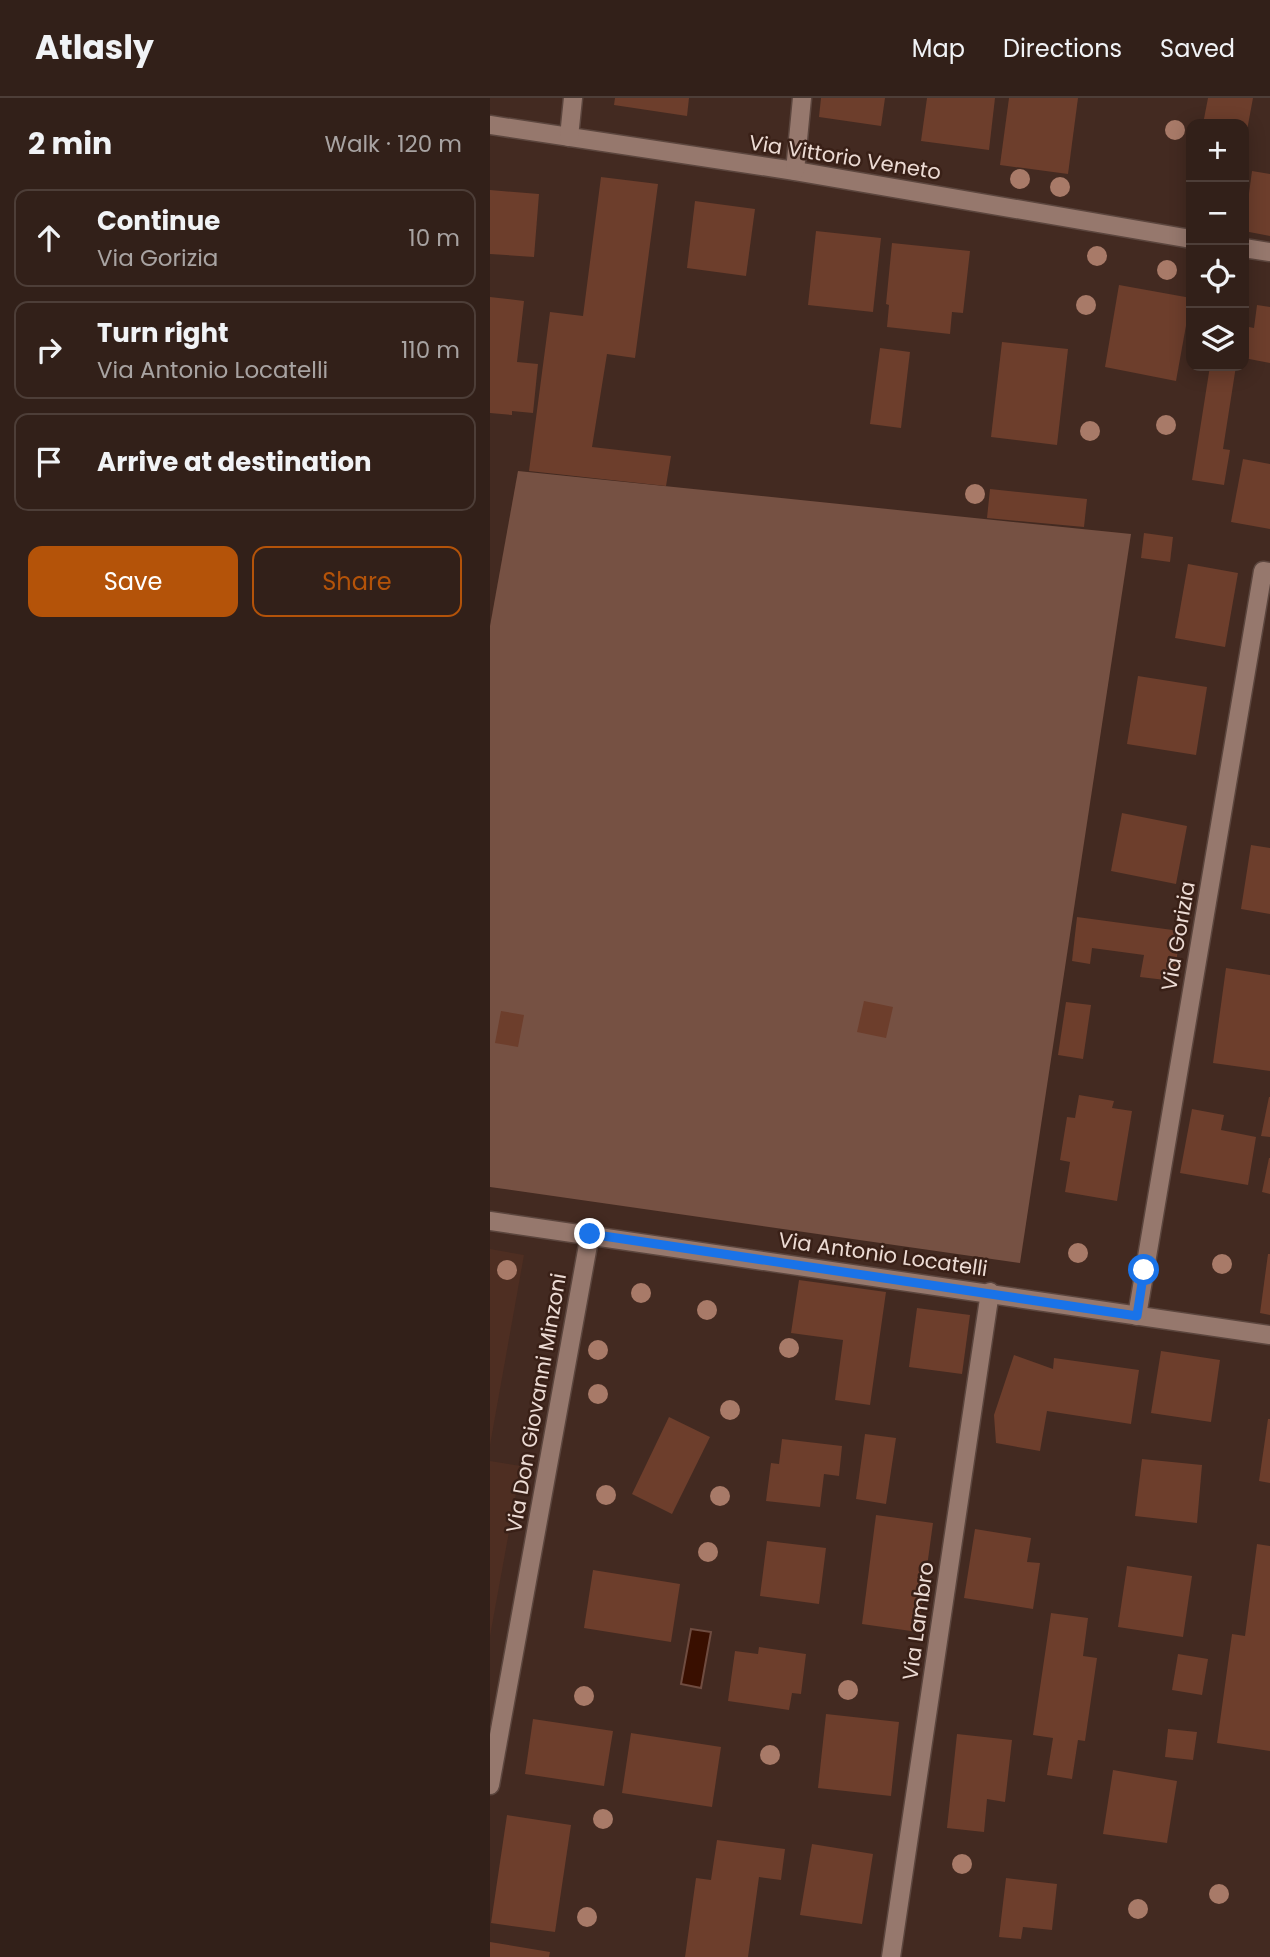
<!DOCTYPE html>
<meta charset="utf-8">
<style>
body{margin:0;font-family:Poppins,sans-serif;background:#3a2822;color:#f1f3f6}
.controls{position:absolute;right:21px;top:21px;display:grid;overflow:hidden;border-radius:14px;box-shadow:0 4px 18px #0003}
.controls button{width:63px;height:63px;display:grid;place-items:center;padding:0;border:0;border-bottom:2px solid #4d3e38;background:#322019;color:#f1f3f6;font:35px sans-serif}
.stop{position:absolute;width:21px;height:21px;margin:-16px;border:5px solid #1a73e8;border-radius:50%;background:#fff}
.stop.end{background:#1a73e8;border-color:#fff;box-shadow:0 2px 7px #0008}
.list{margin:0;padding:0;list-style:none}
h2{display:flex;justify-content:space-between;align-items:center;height:91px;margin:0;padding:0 28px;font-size:30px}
h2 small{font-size:23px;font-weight:400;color:#a8a3a2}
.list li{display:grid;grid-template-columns:46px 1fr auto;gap:21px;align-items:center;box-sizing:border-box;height:98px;margin:0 14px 14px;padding:0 14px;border:2px solid #4d3e38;border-radius:14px}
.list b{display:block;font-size:26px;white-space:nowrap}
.list p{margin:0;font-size:23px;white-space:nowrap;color:#a8a3a2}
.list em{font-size:23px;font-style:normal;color:#a8a3a2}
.actions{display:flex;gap:14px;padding:21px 28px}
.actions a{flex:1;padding:16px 0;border:2px solid #b45309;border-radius:14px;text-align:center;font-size:24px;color:#b45309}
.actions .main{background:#b45309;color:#fff}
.icon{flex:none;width:38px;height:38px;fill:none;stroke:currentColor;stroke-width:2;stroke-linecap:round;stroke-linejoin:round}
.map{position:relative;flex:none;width:780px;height:1859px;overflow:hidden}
header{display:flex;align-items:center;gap:42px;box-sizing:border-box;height:98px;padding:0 35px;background:#322019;border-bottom:2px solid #4d3e38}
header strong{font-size:33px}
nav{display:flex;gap:38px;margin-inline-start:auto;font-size:24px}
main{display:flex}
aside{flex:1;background:#322019}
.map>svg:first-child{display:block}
.built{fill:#4e2e22}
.green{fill:#765143}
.water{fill:#390f00;stroke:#6f4c40;stroke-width:2}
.building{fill:#6d3e2c}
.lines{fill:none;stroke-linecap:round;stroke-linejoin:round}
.minor-casing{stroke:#5c463e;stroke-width:21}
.minor{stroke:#96786d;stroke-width:18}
.tree{fill:#a87a68}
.route{stroke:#1a73e8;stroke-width:9}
.labels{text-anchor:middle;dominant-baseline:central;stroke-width:5;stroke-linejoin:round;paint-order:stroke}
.street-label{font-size:21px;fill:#ecdbd4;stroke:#392017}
</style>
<header>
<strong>Atlasly</strong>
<nav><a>Map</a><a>Directions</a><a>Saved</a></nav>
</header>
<main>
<aside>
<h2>2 min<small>Walk · 120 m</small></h2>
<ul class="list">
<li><svg class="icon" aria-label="ahead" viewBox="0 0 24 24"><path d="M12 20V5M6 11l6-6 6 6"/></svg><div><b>Continue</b><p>Via Gorizia</p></div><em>10 m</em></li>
<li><svg class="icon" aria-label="right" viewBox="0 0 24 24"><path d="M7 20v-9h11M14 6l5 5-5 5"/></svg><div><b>Turn right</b><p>Via Antonio Locatelli</p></div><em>110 m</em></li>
<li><svg class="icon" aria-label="arrive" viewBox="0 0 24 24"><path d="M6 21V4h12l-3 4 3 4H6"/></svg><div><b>Arrive at destination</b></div></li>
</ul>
<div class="actions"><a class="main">Save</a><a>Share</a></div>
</aside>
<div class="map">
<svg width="780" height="1859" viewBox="0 0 780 1859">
<rect width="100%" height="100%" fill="#432a21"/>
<g class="built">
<polygon points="0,1151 34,1157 0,1347"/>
<polygon points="0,1363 31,1368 0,1538"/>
</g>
<polygon class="green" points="28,373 641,436 530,1165 0,1089 0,528"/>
<polygon class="water" points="201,1531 221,1534 211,1590 191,1586"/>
<g class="building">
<polygon points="125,0 199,0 197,18 124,7"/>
<polygon points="331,0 395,0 391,28 329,19"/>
<polygon points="437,0 505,0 499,52 431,43"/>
<polygon points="519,0 588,0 578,76 510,67"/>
<polygon points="718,0 763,0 755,43 754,26 713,26"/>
<polygon points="762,73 780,76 780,138 754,133"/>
<polygon points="111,79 168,86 145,260 117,256 102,349 181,358 176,388 39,373 60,214 93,218"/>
<polygon points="0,92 49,96 44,159 0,156"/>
<polygon points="205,103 265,111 256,178 197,170"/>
<polygon points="326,133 391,140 383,214 318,207"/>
<polygon points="402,145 480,153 473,215 462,214 460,236 397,229 399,207 396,206"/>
<polygon points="629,187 701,200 686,283 615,269"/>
<polygon points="0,199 34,203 27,264 48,266 43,315 22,313 22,317 0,315"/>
<polygon points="767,207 780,209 780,265 754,260 754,228 764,230"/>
<polygon points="512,244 578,251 567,347 501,339"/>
<polygon points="390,250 420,254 411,330 380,326"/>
<polygon points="720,268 746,268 733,351 740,352 734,387 702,382"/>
<polygon points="753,361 780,366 780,431 741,424"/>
<polygon points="500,391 597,401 594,429 497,420"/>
<polygon points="654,435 683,439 680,464 651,460"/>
<polygon points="698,466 748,475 735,549 685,540"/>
<polygon points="648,578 717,589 706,657 637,646"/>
<polygon points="632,715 697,728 686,786 621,773"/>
<polygon points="761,747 780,750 780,816 751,811"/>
<polygon points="587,819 690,833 684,883 650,879 654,857 602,850 600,866 582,863"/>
<polygon points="736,870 780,877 780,973 723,965"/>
<polygon points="374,903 403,909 396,940 367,934"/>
<polygon points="576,904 601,907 593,961 568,957"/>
<polygon points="11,913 34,917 28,949 5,945"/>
<polygon points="589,997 624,1003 622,1010 642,1013 627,1103 575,1094 580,1064 570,1062 577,1019 585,1020"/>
<polygon points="779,999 780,999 780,1039 771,1038"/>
<polygon points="702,1011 734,1017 731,1032 766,1039 758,1087 690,1075"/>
<polygon points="779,1060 780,1060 780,1096 772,1094"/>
<polygon points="778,1156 780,1156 780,1217 770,1215"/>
<polygon points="309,1182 396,1194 380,1307 345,1302 353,1242 301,1235"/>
<polygon points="427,1210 480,1217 472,1276 419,1269"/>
<polygon points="671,1253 730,1262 721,1324 661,1315"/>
<polygon points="524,1257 563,1271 564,1260 649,1272 641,1326 557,1313 550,1353 506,1345 504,1317"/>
<polygon points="179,1319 220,1339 182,1416 142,1396"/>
<polygon points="778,1321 780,1321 780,1385 769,1383"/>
<polygon points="375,1336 406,1340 396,1406 366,1401"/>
<polygon points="292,1341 352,1348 349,1378 334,1376 330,1409 276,1403 281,1365 289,1366"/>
<polygon points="652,1361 712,1367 707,1425 645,1418"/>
<polygon points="386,1417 443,1425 428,1534 372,1526"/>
<polygon points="485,1431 541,1440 537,1464 550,1465 543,1511 474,1500"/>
<polygon points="277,1443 336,1450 329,1506 270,1498"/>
<polygon points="767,1446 780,1448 780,1653 727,1645 742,1536 755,1538"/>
<polygon points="637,1468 702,1478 693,1539 628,1529"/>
<polygon points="103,1472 190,1486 181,1544 94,1530"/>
<polygon points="561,1515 598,1520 593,1558 607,1560 595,1643 588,1642 582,1681 557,1677 563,1640 543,1637"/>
<polygon points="269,1549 316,1556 311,1596 302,1595 299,1612 238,1603 245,1553 268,1556"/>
<polygon points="688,1556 718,1561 712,1597 682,1592"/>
<polygon points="336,1616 409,1624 401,1698 328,1690"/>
<polygon points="43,1621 123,1633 114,1688 35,1676"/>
<polygon points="678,1631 707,1634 703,1662 675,1659"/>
<polygon points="141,1635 231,1649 222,1709 132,1695"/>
<polygon points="467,1636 522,1642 515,1704 497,1701 494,1734 457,1730"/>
<polygon points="623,1672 687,1683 677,1745 613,1736"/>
<polygon points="17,1717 81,1727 65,1834 1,1825"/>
<polygon points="227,1742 295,1751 291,1782 269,1779 258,1859 195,1859 206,1780 221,1782"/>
<polygon points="322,1746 383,1756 372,1826 310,1817"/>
<polygon points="516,1780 567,1786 562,1832 533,1829 531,1841 509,1839"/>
<polygon points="0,1844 60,1854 59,1859 0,1859"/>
</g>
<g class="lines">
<g class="minor-casing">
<g id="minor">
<polyline points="0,27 305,73 701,141"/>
<polyline points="79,39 83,0"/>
<polyline points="305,73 312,0"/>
<polyline points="754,150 780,154"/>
<polyline points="0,1123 780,1237"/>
<polyline points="647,1218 773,473 780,474"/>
<polyline points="0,1687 100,1136"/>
<polyline points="401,1859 500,1194"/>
</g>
</g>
<use href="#minor" class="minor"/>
</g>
<g class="tree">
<circle cx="685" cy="32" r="10"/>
<circle cx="530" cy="81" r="10"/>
<circle cx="570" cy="89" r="10"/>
<circle cx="607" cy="158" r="10"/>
<circle cx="677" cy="172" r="10"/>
<circle cx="596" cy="207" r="10"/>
<circle cx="676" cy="327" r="10"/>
<circle cx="600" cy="333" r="10"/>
<circle cx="485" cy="396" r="10"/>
<circle cx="588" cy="1155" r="10"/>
<circle cx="732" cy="1166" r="10"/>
<circle cx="17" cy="1172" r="10"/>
<circle cx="151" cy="1195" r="10"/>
<circle cx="217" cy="1212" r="10"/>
<circle cx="299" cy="1250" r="10"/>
<circle cx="108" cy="1252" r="10"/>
<circle cx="108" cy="1296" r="10"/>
<circle cx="240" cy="1312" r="10"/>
<circle cx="116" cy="1397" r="10"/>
<circle cx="230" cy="1398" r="10"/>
<circle cx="218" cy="1454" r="10"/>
<circle cx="358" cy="1592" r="10"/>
<circle cx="94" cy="1598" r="10"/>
<circle cx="280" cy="1657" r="10"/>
<circle cx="113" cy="1721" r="10"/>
<circle cx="472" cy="1766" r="10"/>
<circle cx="729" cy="1796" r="10"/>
<circle cx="648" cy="1811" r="10"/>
<circle cx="97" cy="1819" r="10"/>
</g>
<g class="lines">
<polyline class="route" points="100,1136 647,1218 654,1172"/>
</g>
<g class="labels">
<g class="street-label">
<text transform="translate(355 59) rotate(9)">Via Vittorio Veneto</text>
<text transform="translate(688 838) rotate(-80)">Via Gorizia</text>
<text transform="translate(393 1156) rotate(8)">Via Antonio Locatelli</text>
<text transform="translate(46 1305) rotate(-80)">Via Don Giovanni Minzoni</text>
<text transform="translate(428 1523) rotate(-82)">Via Lambro</text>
</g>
</g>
</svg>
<div class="controls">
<button>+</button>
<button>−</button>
<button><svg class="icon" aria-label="locate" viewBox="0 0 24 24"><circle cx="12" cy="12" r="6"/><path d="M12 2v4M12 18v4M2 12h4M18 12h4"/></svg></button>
<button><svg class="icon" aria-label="layers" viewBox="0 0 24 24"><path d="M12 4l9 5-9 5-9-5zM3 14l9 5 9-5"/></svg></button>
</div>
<div class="stop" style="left:654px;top:1172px"></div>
<div class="stop end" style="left:100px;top:1136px"></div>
</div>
</main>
